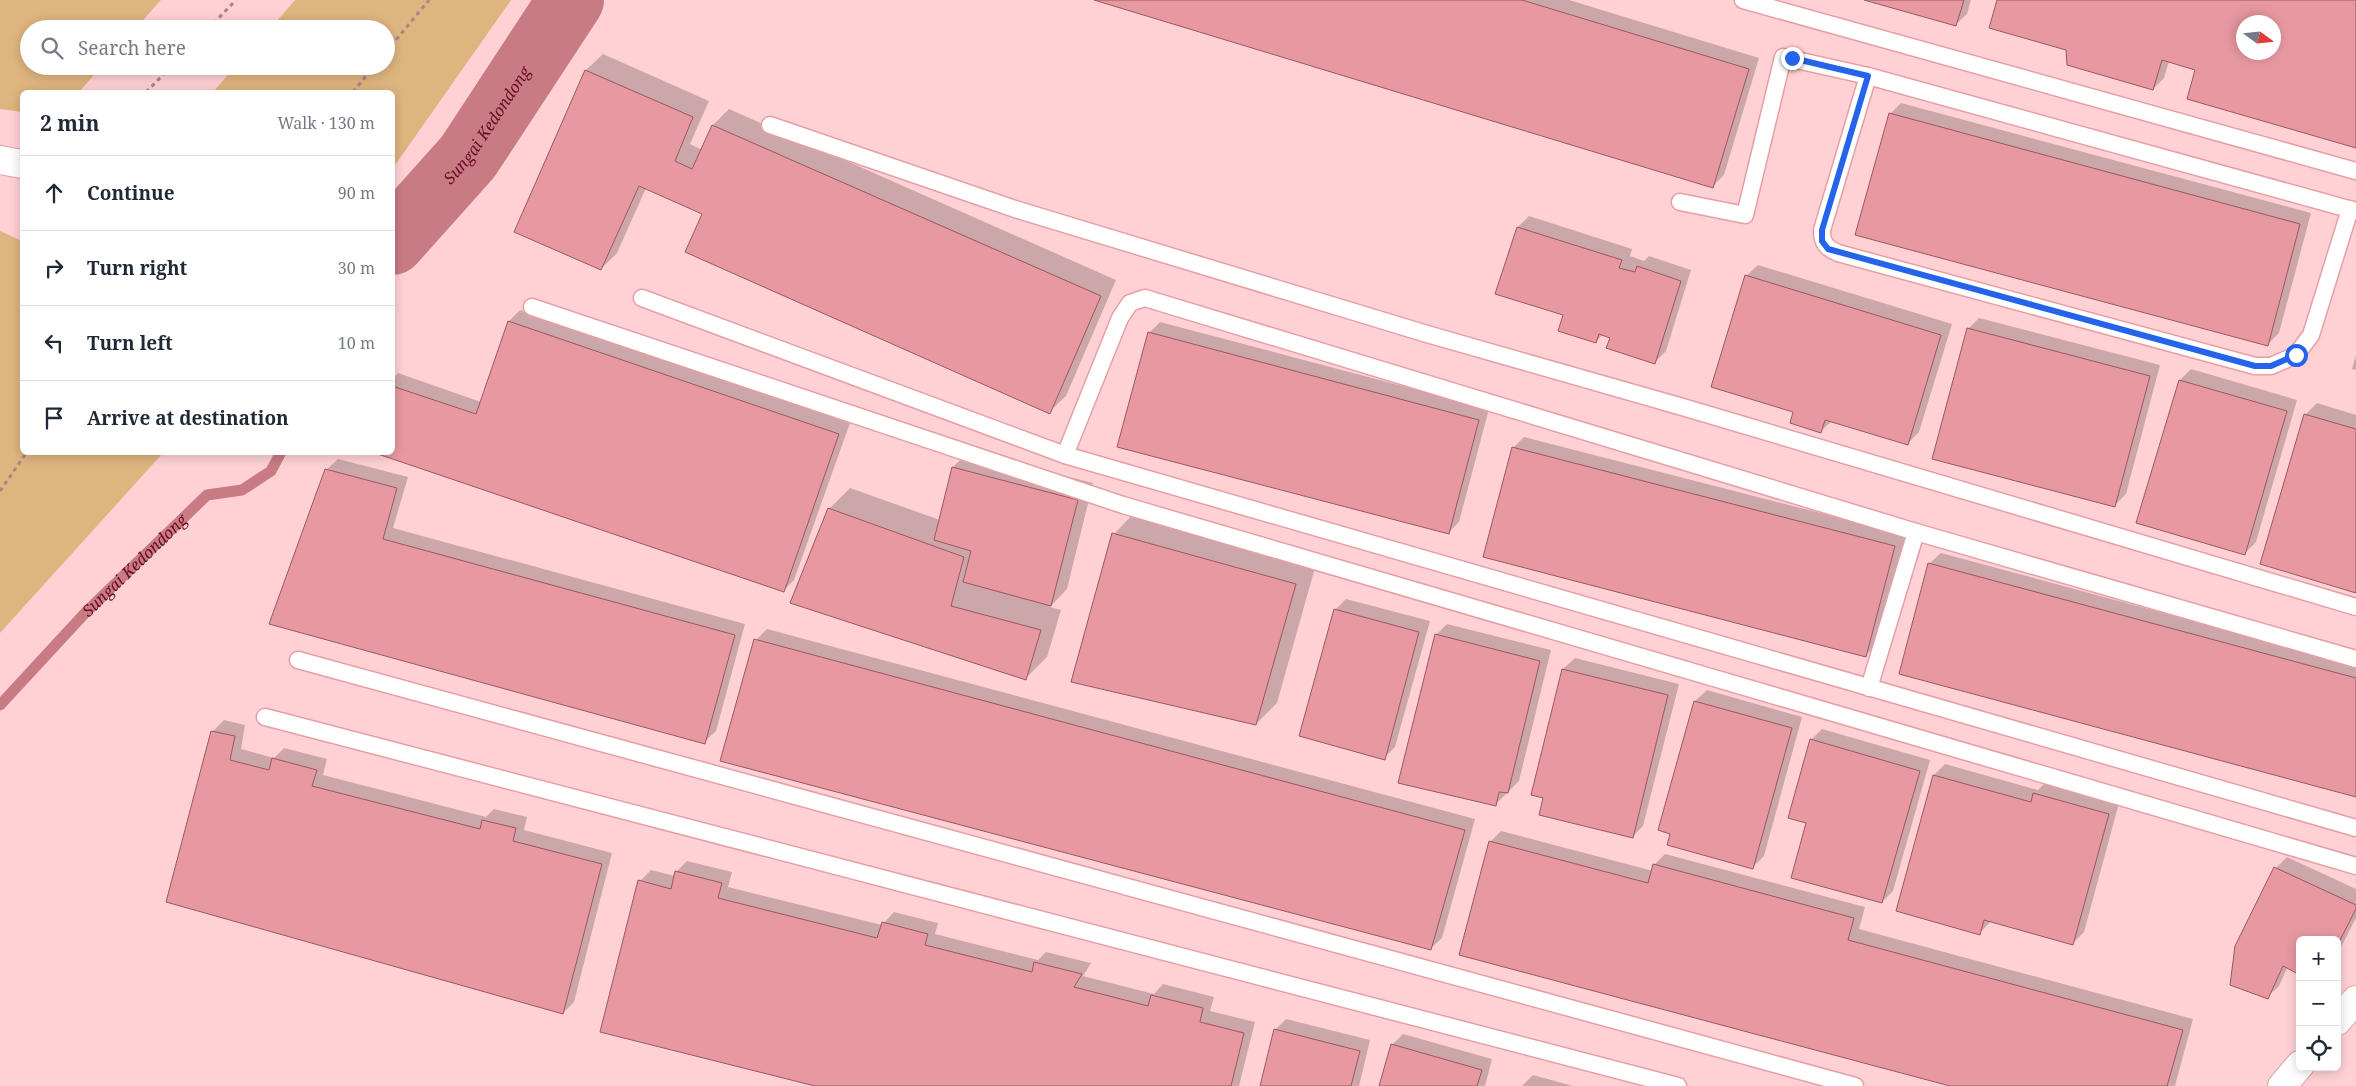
<!DOCTYPE html>
<meta charset="utf-8">
<style>
body{margin:0;font-family:"Noto Serif",serif;background:#f2f2f3;color:#1f2937}
.controls{position:absolute;right:15px;bottom:15px;display:grid;overflow:hidden;border-radius:8px;box-shadow:0 2px 12px #0003}
.controls button{width:45px;height:45px;display:grid;place-items:center;padding:0;border:0;border-bottom:1px solid #e0e1e3;background:#fff;color:#1f2937;font:25px sans-serif}
.compass{position:absolute;left:2236px;top:15px;width:45px;height:45px;border-radius:50%;background:#fff;box-shadow:0 2px 12px #0003;rotate:105deg}
.stop{position:absolute;width:15px;height:15px;margin:-11px;border:4px solid #2563eb;border-radius:50%;background:#fff}
.stop.end{background:#2563eb;border-color:#fff;box-shadow:0 1px 5px #0008}
.list{margin:0;padding:0;list-style:none}
h2{display:flex;justify-content:space-between;align-items:center;height:65px;margin:0;padding:0 20px;font-size:21px}
h2 small{font-size:16px;font-weight:400;color:#747a83}
.list li{display:grid;grid-template-columns:32px 1fr auto;gap:15px;align-items:center;box-sizing:border-box;height:75px;padding:0 20px;border-top:1px solid #e0e1e3}
.list b{display:block;font-size:19px;white-space:nowrap}
.list em{font-size:16px;font-style:normal;color:#747a83}
.icon{flex:none;width:28px;height:28px;fill:none;stroke:currentColor;stroke-width:2;stroke-linecap:round;stroke-linejoin:round}
.map{position:relative;flex:none;width:2356px;height:1086px;overflow:hidden}
.search{position:absolute;background:#fff;box-shadow:0 2px 12px #0003;left:20px;top:20px;width:375px;height:55px;display:flex;align-items:center;gap:12px;box-sizing:border-box;padding:0 18px;border-radius:28px;color:#747a83;font-size:19px}
.panel{position:absolute;background:#fff;box-shadow:0 2px 12px #0003;left:20px;top:90px;width:375px;height:365px;border-radius:8px}
.map>svg:first-child{display:block}
.green{fill:#dfb57f}
.shadow{fill:#0003;fill-rule:evenodd}
.lines{fill:none;stroke-linecap:round;stroke-linejoin:round}
.stream{stroke:#c87b83;stroke-width:11}
.river{stroke:#c87b83;stroke-width:66}
.building{fill:#e898a0;stroke:#99585f;fill-rule:evenodd}
.service-casing{stroke:#e79fa6;stroke-width:19}
.minor-casing{stroke:#e79fa6;stroke-width:30}
.path{stroke:#aa8488;stroke-width:3;stroke-dasharray:4 4;stroke-linecap:butt}
.service{stroke:#fff;stroke-width:16}
.minor{stroke:#fff;stroke-width:28}
.route{stroke:#2563eb;stroke-width:6}
.labels{text-anchor:middle;dominant-baseline:central;stroke-width:4;stroke-linejoin:round;paint-order:stroke}
.water-label{font-size:16px;font-style:italic;fill:#6a0b25;stroke:#ffd1d5}
</style>
<div class="map">
<svg width="2356" height="1086" viewBox="0 0 2356 1086">
<rect width="100%" height="100%" fill="#ffd1d5"/>
<g class="green">
<polygon points="0,0 161,0 135,29 29,29 29,66 102,66 79,92 22,92 22,112 0,109"/>
<polygon points="295,0 511,0 393,168 392,92 213,92 236,66 386,66 386,29 270,29"/>
<polygon points="0,231 22,241 22,452 163,453 0,633"/>
</g>
<g class="shadow">
<polygon points="1098,0 1569,0 1759,58 1724,175 1713,186"/>
<polygon points="1869,0 1971,0 1967,14 1955,25"/>
<path d="M1999,0H2356V147L2197,69L2169,61L2164,78L2153,89L2067,49ZM2244,22H2274V52H2244Z"/>
<polygon points="603,54 709,101 690,144 702,150 713,125 729,109 1116,280 1066,396 1049,412 703,213 646,188 617,253 601,269 515,231 586,70"/>
<polygon points="1901,103 2311,213 2279,333 2267,345 1890,114"/>
<polygon points="1529,216 1632,249 1630,256 1644,261 1649,256 1691,270 1666,351 1654,363 1611,337 1603,334 1596,342 1565,314 1496,293 1518,227"/>
<polygon points="1758,265 1952,324 1919,432 1908,443 1832,421 1821,431 1794,411 1746,276"/>
<polygon points="520,310 850,423 794,580 783,591 392,452 392,379 398,373 481,402 509,321"/>
<polygon points="1979,318 2160,365 2126,494 2115,505 1968,329"/>
<polygon points="1160,322 1489,409 1459,522 1448,533 1149,333"/>
<polygon points="2356,355 2356,370 2352,369"/>
<polygon points="2191,369 2297,400 2256,542 2245,553 2180,380"/>
<polygon points="2317,403 2356,415 2356,592 2305,415"/>
<polygon points="1524,437 1906,535 1877,644 1866,655 1513,448"/>
<polygon points="969,451 1093,483 1067,589 1050,607 1061,610 1047,657 1026,678 829,509 850,488 940,520 953,467"/>
<polygon points="338,459 408,477 393,528 745,624 716,731 704,742 271,623 326,470"/>
<polygon points="1134,513 1316,564 1277,703 1256,724 1114,534"/>
<polygon points="1941,553 2356,665 2356,796 1929,564"/>
<polygon points="1346,599 1430,621 1395,747 1384,758 1335,610"/>
<polygon points="1447,624 1551,650 1519,781 1495,805 1436,635"/>
<polygon points="767,629 1475,819 1442,938 1430,949 756,640"/>
<polygon points="1575,658 1679,684 1643,826 1632,837 1544,797 1532,794 1563,669"/>
<polygon points="1707,690 1802,717 1764,856 1753,867 1659,829 1695,701"/>
<polygon points="224,720 245,725 241,749 274,758 284,748 327,759 323,775 486,817 494,809 527,817 524,830 612,853 574,1002 563,1013 167,901 213,731"/>
<polygon points="1822,729 1930,760 1893,891 1882,902 1808,823 1811,740"/>
<polygon points="1945,764 2038,790 2046,782 2119,803 2084,932 2073,943 1991,921 1980,933 1934,775"/>
<polygon points="1501,831 1653,871 1654,865 1665,854 1865,907 1859,929 2193,1019 2175,1086 1955,1086 1490,842"/>
<polygon points="2287,857 2356,889 2356,918 2337,955 2337,940 2300,940 2279,986 2267,997 2276,868"/>
<polygon points="687,861 732,872 728,887 882,925 894,912 938,923 935,934 1038,960 1046,952 1091,963 1083,976 1154,994 1163,984 1214,997 1210,1011 1255,1022 1239,1086 820,1086 640,881 651,870 675,876 676,872"/>
<polygon points="1286,1019 1370,1040 1359,1086 1261,1086 1275,1030"/>
<polygon points="1403,1034 1492,1059 1485,1086 1380,1086 1392,1045"/>
<polygon points="1533,1075 1573,1086 1522,1086"/>
</g>
<g class="lines">
<path class="stream" id="s1" d="M0,705L86,612L207,495L242,490L271,471L281,452"/>
<path class="river" id="s2" d="M392,242L468,157L571,0"/>
</g>
<g class="building">
<polygon points="1094,0 1522,0 1749,69 1713,188"/>
<polygon points="1864,0 1964,0 1956,26"/>
<path d="M1997,0H2356V148L2187,99L2195,70L2162,60L2153,90L2067,65L2066,50L1989,28ZM2244,22H2274V52H2244Z"/>
<polygon points="585,70 693,117 675,161 692,169 712,125 1101,296 1050,414 685,252 702,214 639,186 601,270 514,232"/>
<polygon points="1889,113 2300,224 2268,346 1855,235"/>
<polygon points="1517,227 1622,260 1619,268 1635,272 1637,266 1681,281 1655,364 1606,348 1610,338 1599,334 1596,343 1558,331 1563,315 1495,294"/>
<polygon points="1745,275 1941,335 1908,445 1825,420 1821,433 1790,423 1793,412 1711,387"/>
<polygon points="508,321 839,434 784,592 372,452 392,452 392,386 476,414"/>
<polygon points="1967,328 2150,376 2115,507 1932,459"/>
<polygon points="1148,332 1479,420 1449,534 1117,447"/>
<polygon points="2179,380 2287,411 2245,555 2136,523"/>
<polygon points="2304,414 2356,429 2356,593 2260,564"/>
<polygon points="1512,447 1895,546 1866,657 1483,557"/>
<polygon points="952,467 1078,500 1051,606 963,582 971,551 934,540"/>
<polygon points="325,469 397,488 383,539 735,635 705,744 269,624"/>
<polygon points="828,508 964,557 951,606 1041,630 1026,680 790,603"/>
<polygon points="1112,533 1296,584 1256,725 1071,682"/>
<polygon points="1928,563 2356,678 2356,797 1899,674"/>
<polygon points="1334,609 1419,632 1385,760 1299,736"/>
<polygon points="1435,634 1540,661 1508,793 1499,792 1496,806 1398,783"/>
<polygon points="754,639 1465,830 1431,950 720,761"/>
<polygon points="1562,669 1668,695 1633,838 1539,815 1543,798 1531,795"/>
<polygon points="1694,701 1792,728 1753,869 1667,845 1670,834 1658,830"/>
<polygon points="211,731 235,736 230,760 269,770 272,758 317,770 312,786 480,829 482,820 516,828 513,841 602,864 563,1014 166,902"/>
<polygon points="1810,739 1920,771 1882,903 1791,878 1806,823 1788,818"/>
<polygon points="1933,775 2031,802 2033,793 2109,814 2073,945 1984,920 1980,935 1896,911"/>
<polygon points="1489,841 1648,883 1653,864 1854,918 1848,940 2183,1030 2167,1086 1950,1086 1459,955"/>
<polygon points="2274,867 2356,905 2356,909 2337,946 2337,940 2300,940 2300,975 2283,966 2268,999 2230,985 2235,946"/>
<polygon points="675,871 722,883 718,898 877,938 882,922 928,934 925,945 1032,972 1034,962 1082,974 1074,987 1148,1006 1151,995 1203,1008 1200,1022 1244,1033 1231,1086 815,1086 600,1032 638,880 671,889"/>
<polygon points="1274,1029 1360,1051 1351,1086 1260,1086"/>
<polygon points="1391,1044 1482,1070 1477,1086 1379,1086"/>
</g>
<g class="lines">
<g class="service-casing">
<g id="service">
<polyline points="1743,0 2356,171"/>
<path d="M1868,76L1822,230C1822,243 1826,248 1838,253L2255,366H2271L2296,355L2311,335L2350,209"/>
<polyline points="770,125 1015,209 1427,334 1686,408 2356,607"/>
<polyline points="1680,202 1745,215 1783,57 1868,76 2356,211"/>
<polyline points="642,298 1065,455 2356,828"/>
<polyline points="532,307 1123,505 2356,866"/>
<polyline points="1065,455 1120,318 1130,303 1145,298 1916,532 2356,659"/>
<polyline points="298,660 1855,1086"/>
<polyline points="1869,688 1916,532"/>
<polyline points="265,717 1678,1086"/>
</g>
</g>
<g class="minor-casing">
<g id="minor">
<polyline points="0,160 22,164"/>
<polyline points="2337,1021 2356,1000"/>
<polyline points="2282,1086 2300,1065"/>
</g>
</g>
<g class="path">
<polyline points="208,29 236,0"/>
<polyline points="386,52 429,0"/>
<polyline points="146,92 172,66"/>
<polyline points="353,92 374,66"/>
<polyline points="0,491 27,452"/>
</g>
<use href="#service" class="service"/>
<use href="#minor" class="minor"/>
</g>
<g class="lines">
<polyline class="route" points="1792,58 1868,76 1822,230 1822,241 1828,249 2255,366 2271,366 2296,355"/>
</g>
<g class="labels">
<g class="water-label">
<text stroke="none"><textPath href="#s2" startOffset="151">Sungai Kedondong</textPath></text>
<text stroke="none"><textPath href="#s1" startOffset="194">Sungai Kedondong</textPath></text>
</g>
</g>
</svg>
<div class="controls">
<button>+</button>
<button>−</button>
<button><svg class="icon" aria-label="locate" viewBox="0 0 24 24"><circle cx="12" cy="12" r="6"/><path d="M12 2v4M12 18v4M2 12h4M18 12h4"/></svg></button>
</div>
<svg class="compass" viewBox="-18 -18 36 36"><path d="M0-13l5 13h-10z" fill="#e53935"/><path d="M0 13l5-13h-10z" fill="#747a83"/></svg>
<div class="stop" style="left:2296px;top:355px"></div>
<div class="stop end" style="left:1792px;top:58px"></div>
<div class="search"><svg class="icon" aria-label="search" viewBox="0 0 24 24"><circle cx="10" cy="10" r="6"/><path d="M15 15l6 6"/></svg>Search here</div>
<section class="panel">
<h2>2 min<small>Walk · 130 m</small></h2>
<ul class="list">
<li><svg class="icon" aria-label="ahead" viewBox="0 0 24 24"><path d="M12 20V5M6 11l6-6 6 6"/></svg><div><b>Continue</b></div><em>90 m</em></li>
<li><svg class="icon" aria-label="right" viewBox="0 0 24 24"><path d="M7 20v-9h11M14 6l5 5-5 5"/></svg><div><b>Turn right</b></div><em>30 m</em></li>
<li><svg class="icon" aria-label="left" viewBox="0 0 24 24"><path d="M17 20v-9H6M10 6l-5 5 5 5"/></svg><div><b>Turn left</b></div><em>10 m</em></li>
<li><svg class="icon" aria-label="arrive" viewBox="0 0 24 24"><path d="M6 21V4h12l-3 4 3 4H6"/></svg><div><b>Arrive at destination</b></div></li>
</ul>
</section>
</div>
